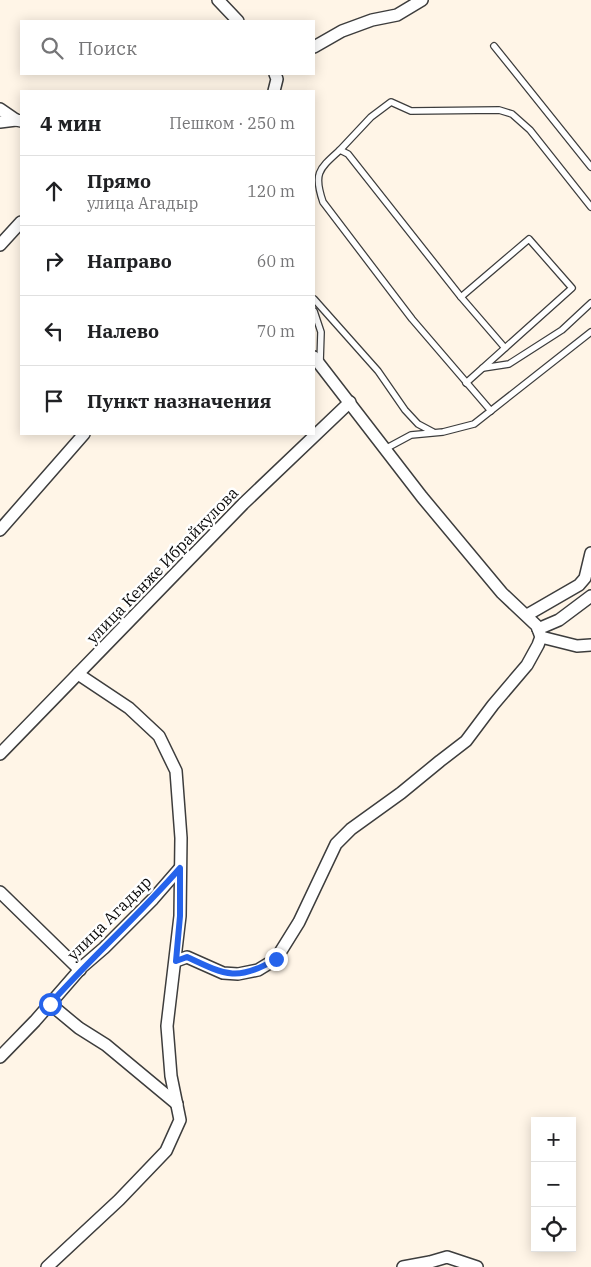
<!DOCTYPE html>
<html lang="ru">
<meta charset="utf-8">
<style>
body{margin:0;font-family:"IBM Plex Serif",serif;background:#f2f2f2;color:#202124}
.controls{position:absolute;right:15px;bottom:15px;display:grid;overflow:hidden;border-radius:0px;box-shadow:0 2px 12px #0003}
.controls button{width:45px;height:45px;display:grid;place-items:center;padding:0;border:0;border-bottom:1px solid #e0e0e0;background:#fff;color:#202124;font:25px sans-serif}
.stop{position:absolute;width:15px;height:15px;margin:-11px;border:4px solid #2563eb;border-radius:50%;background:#fff}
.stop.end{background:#2563eb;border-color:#fff;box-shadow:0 1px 5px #0008}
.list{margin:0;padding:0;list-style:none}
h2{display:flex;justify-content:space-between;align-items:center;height:65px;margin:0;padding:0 20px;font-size:21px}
h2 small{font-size:16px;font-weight:400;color:#757577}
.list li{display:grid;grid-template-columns:32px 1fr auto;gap:15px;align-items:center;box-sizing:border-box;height:70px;padding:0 20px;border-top:1px solid #e0e0e0}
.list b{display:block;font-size:19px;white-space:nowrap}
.list p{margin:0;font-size:16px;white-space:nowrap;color:#757577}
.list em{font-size:16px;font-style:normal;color:#757577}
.icon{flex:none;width:28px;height:28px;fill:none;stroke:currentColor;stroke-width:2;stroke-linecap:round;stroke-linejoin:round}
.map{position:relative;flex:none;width:591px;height:1267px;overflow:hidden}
.search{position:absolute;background:#fff;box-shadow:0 2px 12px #0003;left:20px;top:20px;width:295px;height:55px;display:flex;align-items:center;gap:12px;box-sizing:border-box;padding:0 18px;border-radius:0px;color:#757577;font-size:19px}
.panel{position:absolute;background:#fff;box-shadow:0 2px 12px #0003;left:20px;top:90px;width:295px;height:345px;border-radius:0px}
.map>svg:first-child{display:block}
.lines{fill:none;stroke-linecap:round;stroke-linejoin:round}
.lane-casing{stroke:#3d3d3d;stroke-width:8}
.street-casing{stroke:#3d3d3d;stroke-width:14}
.lane{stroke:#fff;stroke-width:5.5}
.street{stroke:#fff;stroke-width:11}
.route{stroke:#2563eb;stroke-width:6}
.labels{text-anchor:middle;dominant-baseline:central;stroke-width:5;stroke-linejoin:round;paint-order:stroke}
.street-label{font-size:16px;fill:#0a0a0a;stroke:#fff}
</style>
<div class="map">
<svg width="591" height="1267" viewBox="0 0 591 1267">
<rect width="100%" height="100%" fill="#fff5e7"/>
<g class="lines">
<g class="lane-casing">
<g id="lane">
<polyline points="494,46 591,167"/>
<polyline points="340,150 371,117 391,102 411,111 499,110 512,114 530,130 591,207"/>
<polyline points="461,297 529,239 572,288 466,383"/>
<polyline points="314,299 378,371 405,410 418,424 433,432"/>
<polyline points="314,311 321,332 320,363"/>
<polyline points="483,368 509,364 562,330 591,303"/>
<path d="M491,411L412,319L323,202C313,173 319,169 340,150L348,154L461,297L505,348"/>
<polyline points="385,449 411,435 443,432 474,424 591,332"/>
</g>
</g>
<g class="street-casing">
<g id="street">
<polyline points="218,0 238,21"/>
<polyline points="314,47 342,31 372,20 397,15 422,0"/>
<polyline points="274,91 277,79 275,74"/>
<polyline points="0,109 16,120 21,121"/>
<polyline points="0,122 16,120"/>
<polyline points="0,245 21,222"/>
<polyline points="0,530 84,434"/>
<polyline points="527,615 579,585 585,578 591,553"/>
<polyline points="538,629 559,620 591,596"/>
<polyline points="541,637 577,646 591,645"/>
<polyline points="0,754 243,504 350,402"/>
<polyline points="0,892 80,970"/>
<polyline points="176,961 187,957 223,973 238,974 258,970 276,959 299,922 336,844 351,829 401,793 440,761 466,741 493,705 527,665 538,645 541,637 537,626 502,593 422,497 314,357"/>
<polyline points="50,1004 79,1028 106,1045 177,1104"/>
<polyline points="0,1057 35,1021 82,967 104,948 153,899 180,868"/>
<polyline points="47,1267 119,1200 166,1151 180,1120 171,1076 167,1026 180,916 181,838 176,771 159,736 129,708 78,674"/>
<polyline points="403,1267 430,1262 447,1257 477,1267"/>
</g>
</g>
<use href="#lane" class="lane"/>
<use href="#street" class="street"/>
</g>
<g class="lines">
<path class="route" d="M50,1004C92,957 139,915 180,868V916L176,961L187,957C225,975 238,982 276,959"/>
</g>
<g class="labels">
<g class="street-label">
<text transform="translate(162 565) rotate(-46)">улица Кенже Ибрайкулова</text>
<text transform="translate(109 918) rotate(-45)">улица Агадыр</text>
</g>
</g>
</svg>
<div class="controls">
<button>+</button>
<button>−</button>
<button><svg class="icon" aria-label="locate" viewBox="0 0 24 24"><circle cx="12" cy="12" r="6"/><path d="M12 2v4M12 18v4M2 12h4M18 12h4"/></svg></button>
</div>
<div class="stop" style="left:50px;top:1004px"></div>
<div class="stop end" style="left:276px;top:959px"></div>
<div class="search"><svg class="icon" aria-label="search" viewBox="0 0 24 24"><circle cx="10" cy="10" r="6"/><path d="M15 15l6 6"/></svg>Поиск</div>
<section class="panel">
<h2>4 мин<small>Пешком · 250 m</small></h2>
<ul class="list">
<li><svg class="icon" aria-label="ahead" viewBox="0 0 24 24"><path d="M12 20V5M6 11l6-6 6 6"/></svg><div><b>Прямо</b><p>улица Агадыр</p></div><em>120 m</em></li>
<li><svg class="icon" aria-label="right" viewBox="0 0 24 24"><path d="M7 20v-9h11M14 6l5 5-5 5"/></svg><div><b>Направо</b></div><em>60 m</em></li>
<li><svg class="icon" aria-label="left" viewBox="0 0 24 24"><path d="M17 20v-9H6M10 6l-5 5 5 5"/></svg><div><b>Налево</b></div><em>70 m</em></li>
<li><svg class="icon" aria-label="arrive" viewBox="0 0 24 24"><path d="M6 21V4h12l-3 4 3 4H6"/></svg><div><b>Пункт назначения</b></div></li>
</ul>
</section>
</div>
